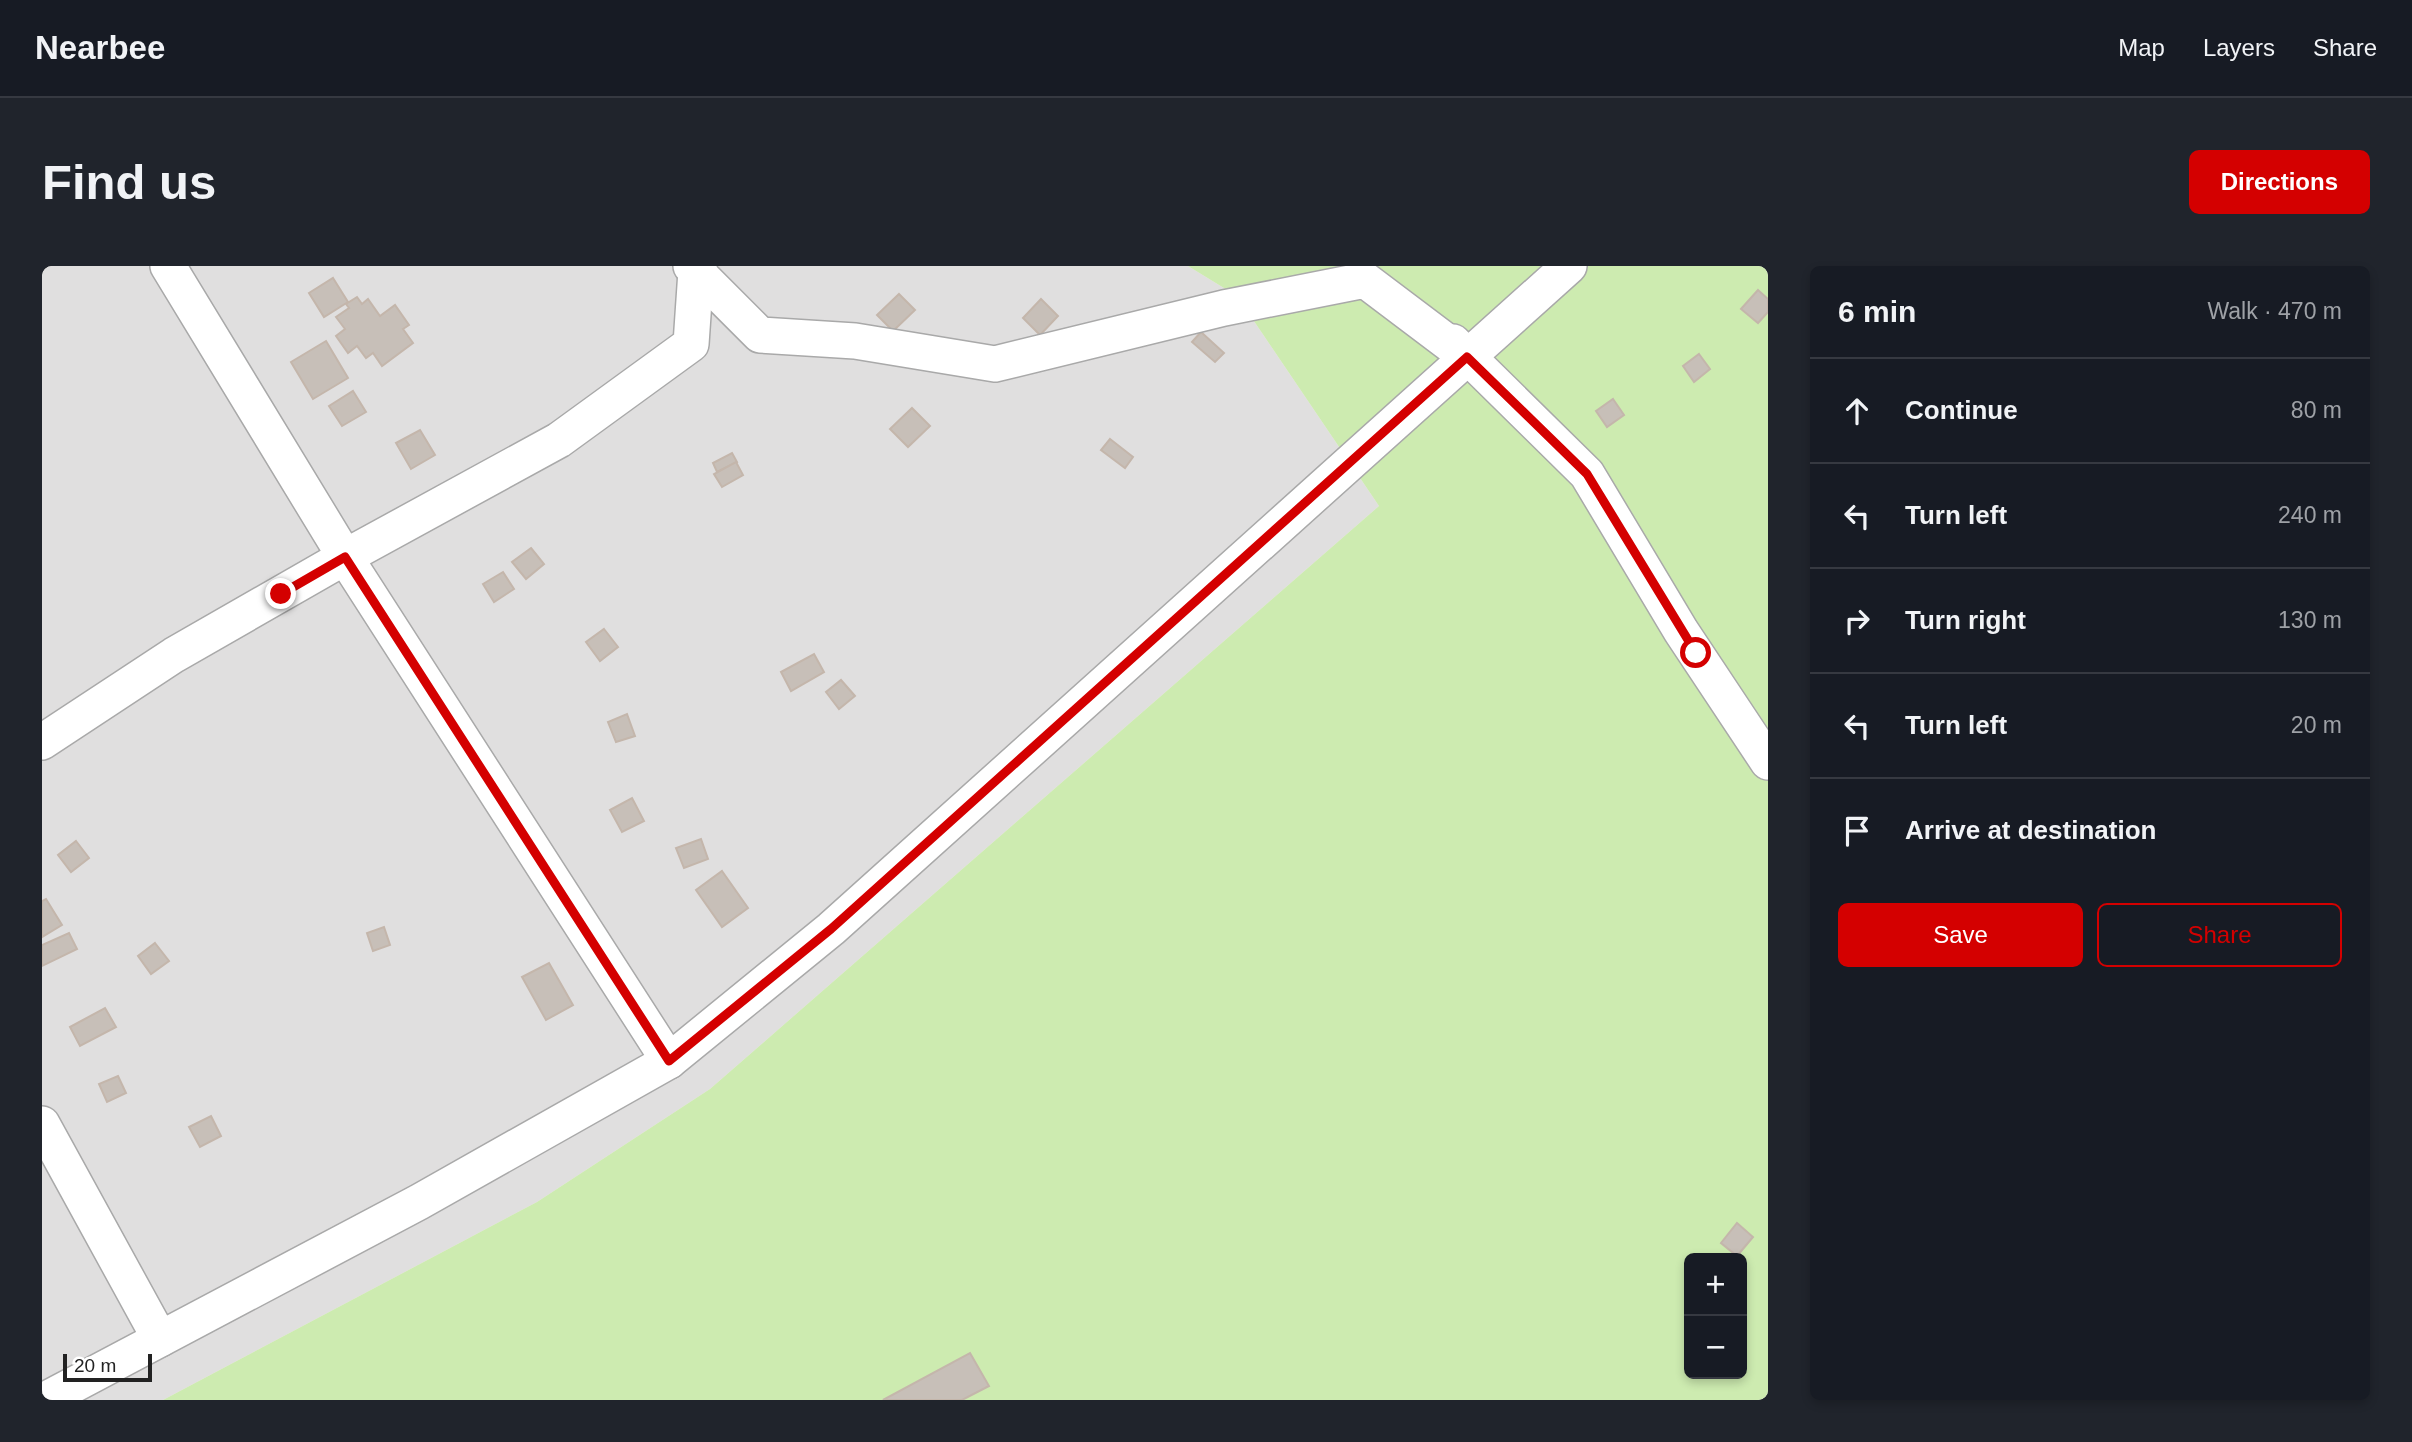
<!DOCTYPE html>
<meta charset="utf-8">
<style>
body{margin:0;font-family:Helvetica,sans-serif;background:#20242c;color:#f1f3f6}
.controls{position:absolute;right:21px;bottom:21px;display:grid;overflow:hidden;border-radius:10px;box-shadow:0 4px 10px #0003}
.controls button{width:63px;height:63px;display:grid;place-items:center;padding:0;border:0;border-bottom:2px solid #363941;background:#171b24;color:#f1f3f6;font:35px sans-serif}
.scale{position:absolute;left:21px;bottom:18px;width:89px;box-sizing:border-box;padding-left:7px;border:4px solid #222;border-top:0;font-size:19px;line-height:24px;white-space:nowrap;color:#222;-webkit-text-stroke:5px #fff;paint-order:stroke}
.stop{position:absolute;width:21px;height:21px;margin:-16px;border:5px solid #d40000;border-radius:50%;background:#fff}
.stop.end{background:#d40000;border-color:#fff;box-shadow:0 2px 7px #0008}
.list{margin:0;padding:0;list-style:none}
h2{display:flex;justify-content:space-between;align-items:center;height:91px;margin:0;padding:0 28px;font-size:30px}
h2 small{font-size:23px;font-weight:400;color:#9ea1a6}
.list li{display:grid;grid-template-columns:46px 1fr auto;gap:21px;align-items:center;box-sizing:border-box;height:105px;padding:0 28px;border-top:2px solid #363941}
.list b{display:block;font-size:26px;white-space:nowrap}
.list em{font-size:23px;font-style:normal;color:#9ea1a6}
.actions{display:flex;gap:14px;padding:21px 28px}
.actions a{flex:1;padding:16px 0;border:2px solid #d40000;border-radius:10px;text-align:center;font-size:24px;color:#d40000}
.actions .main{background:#d40000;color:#fff}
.icon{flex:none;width:38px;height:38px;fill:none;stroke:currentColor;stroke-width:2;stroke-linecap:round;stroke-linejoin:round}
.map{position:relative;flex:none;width:1726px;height:1134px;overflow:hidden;border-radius:10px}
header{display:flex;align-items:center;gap:42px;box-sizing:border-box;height:98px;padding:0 35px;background:#171b24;border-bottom:2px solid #363941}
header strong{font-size:33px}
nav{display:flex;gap:38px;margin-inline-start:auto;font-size:24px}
.intro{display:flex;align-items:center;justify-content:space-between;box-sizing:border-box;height:168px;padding:0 42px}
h1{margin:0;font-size:49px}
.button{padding:18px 32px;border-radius:10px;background:#d40000;color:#fff;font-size:24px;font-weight:700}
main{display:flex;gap:42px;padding:0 42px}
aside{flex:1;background:#171b24;border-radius:10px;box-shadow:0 4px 10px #0003}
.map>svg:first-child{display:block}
.residential{fill:#e0dfdf}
.grass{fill:#cdebb0;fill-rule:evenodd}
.building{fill:#c7bfb8;stroke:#c4b6ab;stroke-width:2}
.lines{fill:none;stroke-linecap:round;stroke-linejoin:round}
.street-casing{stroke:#a9a9a9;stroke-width:38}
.street{stroke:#fff;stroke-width:35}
.route{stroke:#d40000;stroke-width:9}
</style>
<header>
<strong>Nearbee</strong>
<nav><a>Map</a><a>Layers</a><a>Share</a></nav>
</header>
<div class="intro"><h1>Find us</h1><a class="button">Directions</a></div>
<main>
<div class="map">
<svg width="1726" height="1134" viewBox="0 0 1726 1134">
<rect width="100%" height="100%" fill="#f2efe9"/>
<polygon class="residential" points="0,0 1146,0 1195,30 1337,240 668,823 495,936 121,1134 0,1134"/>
<path class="grass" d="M1146,0H1726V1134H121L495,936L668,823L1337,240L1195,30ZM1647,992H1700V1108H1647Z"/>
<g class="building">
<polygon points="291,12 306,36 282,51 267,27"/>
<polygon points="1716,24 1726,33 1726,46 1716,57 1699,43"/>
<polygon points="857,28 873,44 851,65 835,49"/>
<polygon points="315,31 320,38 326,33 338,50 353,39 367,59 361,63 371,77 340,100 331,87 324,92 315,80 306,87 294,70 303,63 294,51 307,42 304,38"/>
<polygon points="999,33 1016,50 998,69 981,52"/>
<polygon points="1159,66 1182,87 1173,96 1150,76"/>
<polygon points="284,75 306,112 271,133 249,96"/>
<polygon points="1657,88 1668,103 1652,116 1641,100"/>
<polygon points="311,125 324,146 300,160 287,140"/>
<polygon points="1571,133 1582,149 1565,161 1554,145"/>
<polygon points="870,142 888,160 866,181 848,163"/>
<polygon points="378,164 393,189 369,203 354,177"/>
<polygon points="1068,173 1091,191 1083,202 1059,184"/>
<polygon points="690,187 695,196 675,206 671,197"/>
<polygon points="694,196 701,209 680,221 672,208"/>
<polygon points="489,282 502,298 484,313 470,296"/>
<polygon points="461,306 472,323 452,336 441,318"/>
<polygon points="562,363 576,381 558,395 544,376"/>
<polygon points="772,388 782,406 749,425 739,406"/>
<polygon points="799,414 813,430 797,443 784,426"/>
<polygon points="585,448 593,470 574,476 566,456"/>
<polygon points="590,532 602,555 580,566 568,544"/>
<polygon points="659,573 666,593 642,602 634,582"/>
<polygon points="34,575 47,592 29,606 16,589"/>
<polygon points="680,605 706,642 680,661 654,624"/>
<polygon points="4,633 20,659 0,671 0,635"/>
<polygon points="342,661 348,679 331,685 325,667"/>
<polygon points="27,667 35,683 0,700 0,679"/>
<polygon points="113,677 127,695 109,708 96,690"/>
<polygon points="507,697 531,739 504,754 480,711"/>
<polygon points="63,742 74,761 38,780 28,761"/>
<polygon points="76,810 84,827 65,836 57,818"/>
<polygon points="169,850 179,870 158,881 147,861"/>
<polygon points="1695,957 1711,971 1695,990 1679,977"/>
<polygon points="928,1087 947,1120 920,1134 841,1134"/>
</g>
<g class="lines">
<g class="street-casing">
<g id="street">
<polyline points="126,0 303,291 627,795"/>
<polyline points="649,0 718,69 813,75 953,98 1182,42 1323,14 1425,91"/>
<polyline points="1411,76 1545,208 1639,365 1726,496"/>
<polyline points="0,476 132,389 303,291 517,174 649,78 654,5 657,0"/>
<polyline points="0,858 118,1073"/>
<polyline points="3,1134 377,936 627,795 789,663 1527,0"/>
</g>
</g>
<use href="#street" class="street"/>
</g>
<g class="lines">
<polyline class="route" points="239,328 303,291 627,795 789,663 1425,91 1545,208 1654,387"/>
</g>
</svg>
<div class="controls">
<button>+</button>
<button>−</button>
</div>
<div class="scale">20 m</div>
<div class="stop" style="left:1654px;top:387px"></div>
<div class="stop end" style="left:239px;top:328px"></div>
</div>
<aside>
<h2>6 min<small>Walk · 470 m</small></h2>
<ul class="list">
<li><svg class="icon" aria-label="ahead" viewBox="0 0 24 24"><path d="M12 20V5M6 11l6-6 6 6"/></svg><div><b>Continue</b></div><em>80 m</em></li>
<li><svg class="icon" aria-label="left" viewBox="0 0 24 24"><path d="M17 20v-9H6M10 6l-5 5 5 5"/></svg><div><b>Turn left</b></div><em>240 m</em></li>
<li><svg class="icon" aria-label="right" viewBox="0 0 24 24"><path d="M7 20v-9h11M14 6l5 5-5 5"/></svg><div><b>Turn right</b></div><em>130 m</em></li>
<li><svg class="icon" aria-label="left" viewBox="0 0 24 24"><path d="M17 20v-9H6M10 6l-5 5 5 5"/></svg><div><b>Turn left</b></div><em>20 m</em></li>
<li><svg class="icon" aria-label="arrive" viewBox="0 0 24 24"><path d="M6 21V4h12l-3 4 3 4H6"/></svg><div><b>Arrive at destination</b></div></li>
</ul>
<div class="actions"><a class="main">Save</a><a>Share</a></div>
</aside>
</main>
